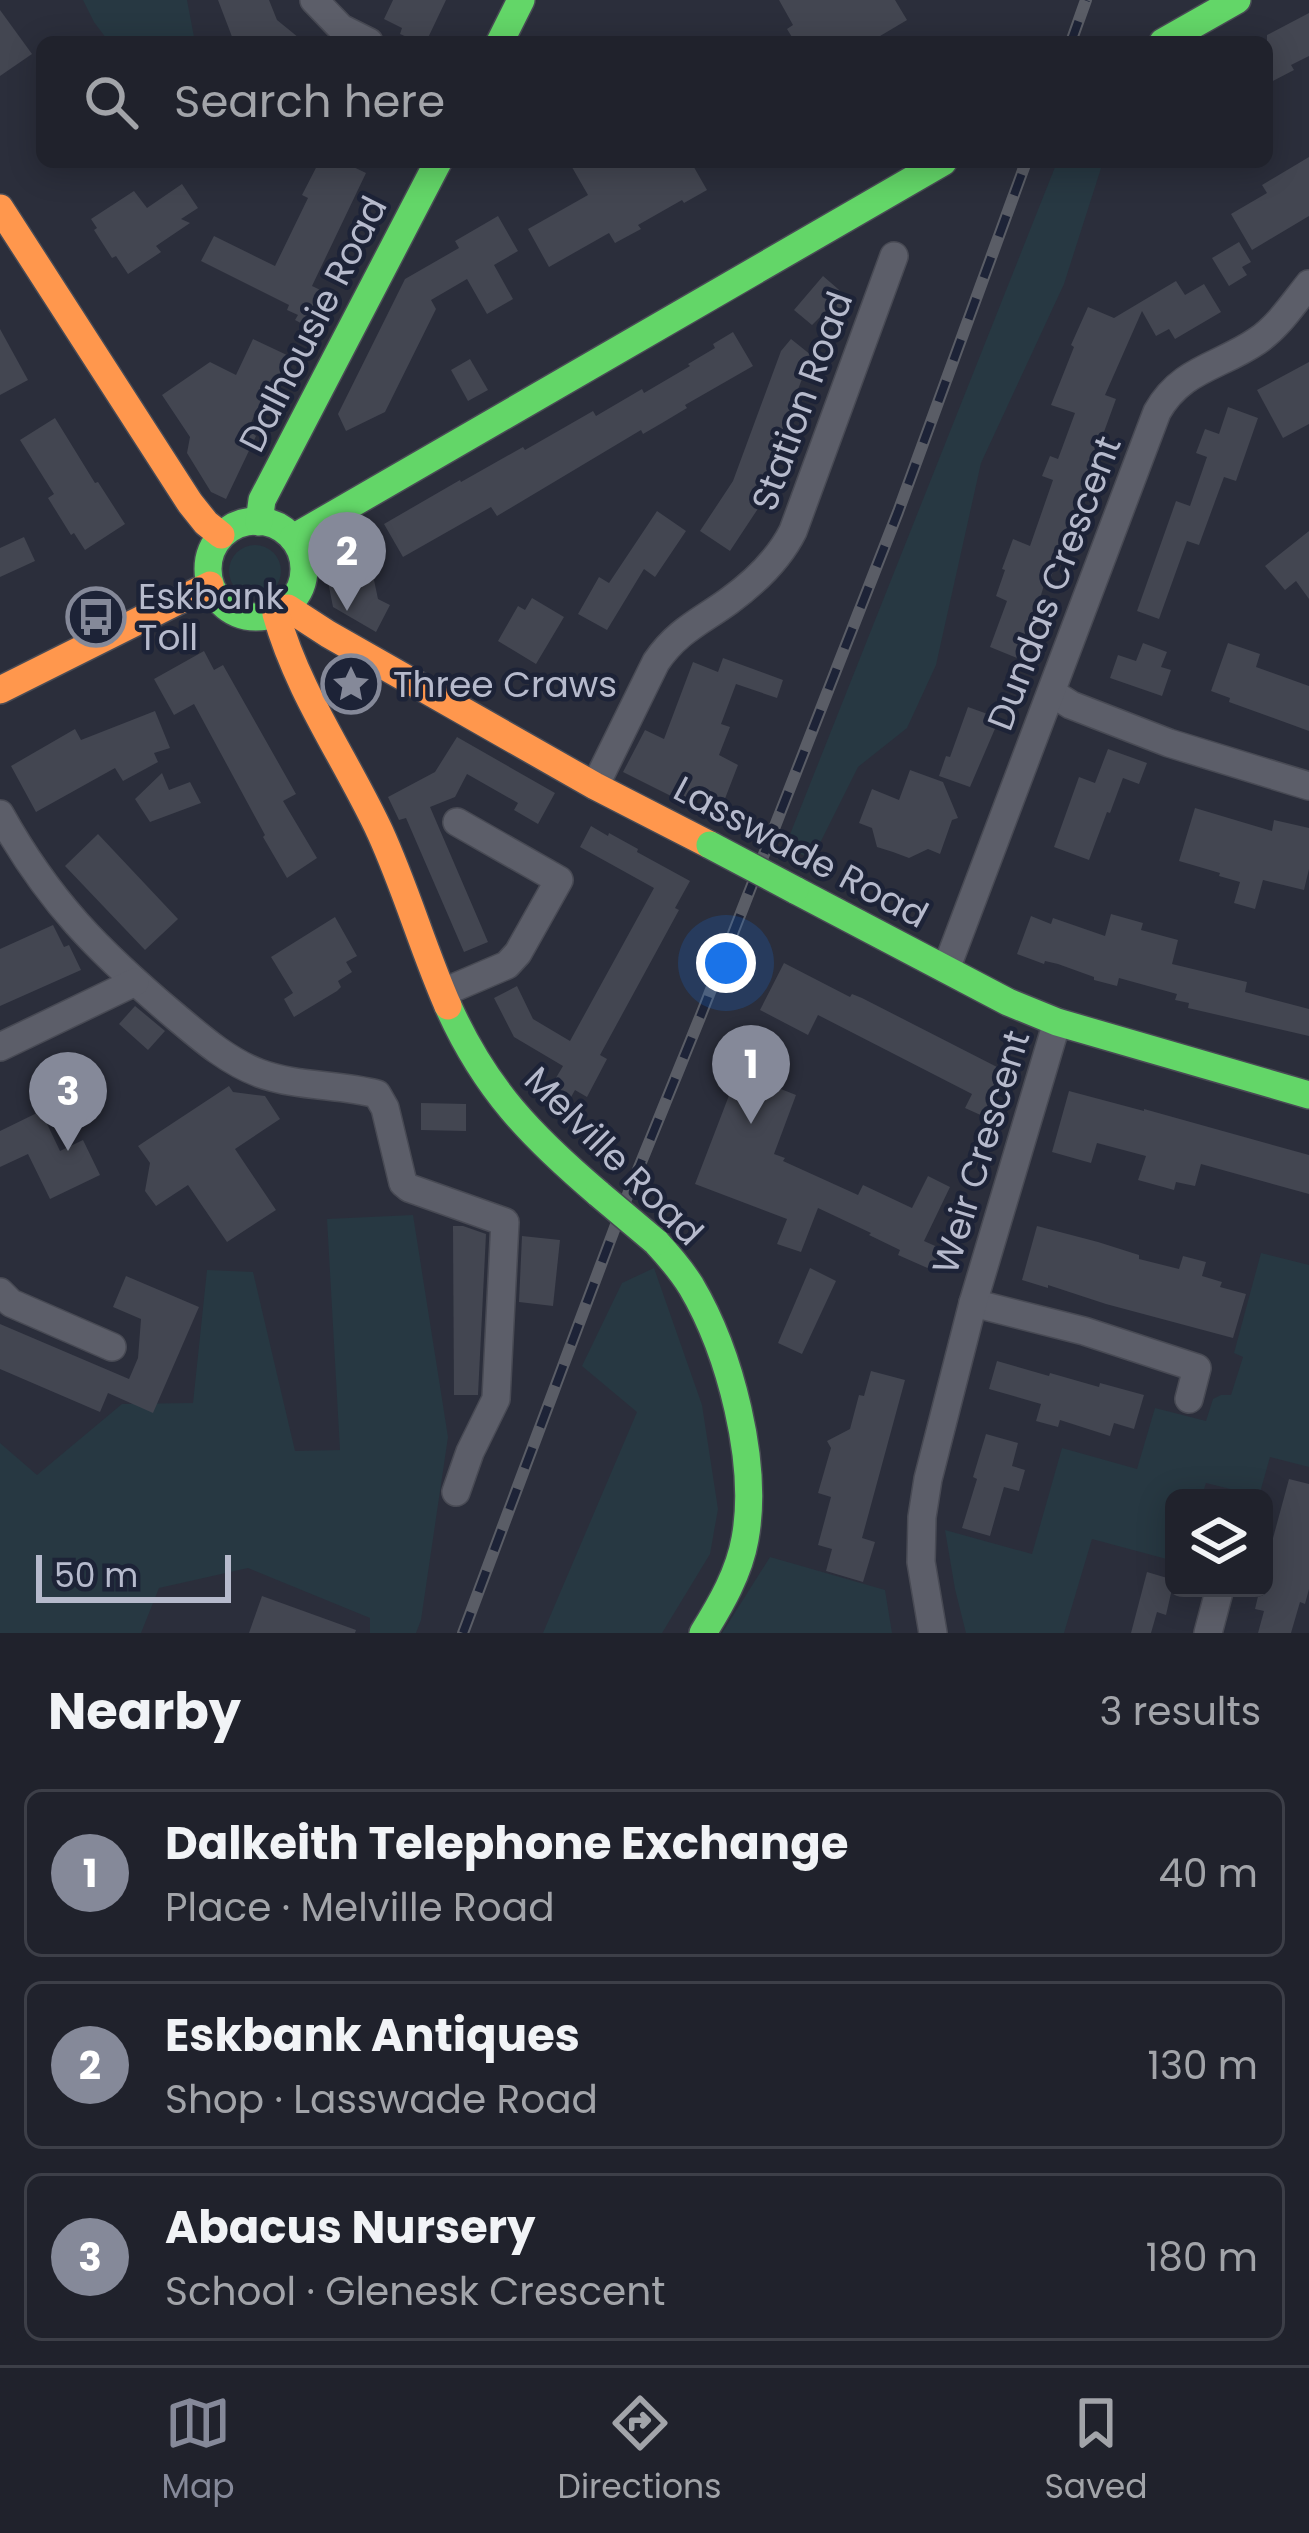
<!DOCTYPE html>
<meta charset="utf-8">
<style>
body{margin:0;font-family:Poppins,sans-serif;background:#282a34;color:#f1f3f6}
.controls{position:absolute;right:36px;bottom:36px;display:grid;overflow:hidden;border-radius:18px;box-shadow:0 6px 30px #0003}
.controls button{width:108px;height:108px;display:grid;place-items:center;padding:0;border:0;border-bottom:3px solid #3d3f48;background:#20222c;color:#f1f3f6;font:60px sans-serif}
.scale{position:absolute;left:36px;bottom:30px;width:195px;box-sizing:border-box;padding-left:12px;border:6px solid #b6bacc;border-top:0;font-size:33px;line-height:42px;white-space:nowrap;color:#b6bacc;-webkit-text-stroke:9px #1d2337;paint-order:stroke}
.you{position:absolute;left:726px;top:963px;width:42px;height:42px;margin:-30px;border:9px solid #fff;border-radius:50%;background:#1a73e8;box-shadow:0 0 0 18px #1a73e833}
.badge{display:grid;place-items:center;width:78px;height:78px;border-radius:50%;background:#858999;color:#fff;font-size:39px;font-weight:700}
.pin{position:absolute;translate:-50% -99px;filter:drop-shadow(0 3px 6px #0008)}
.pin::after{content:'';position:absolute;top:63px;width:42px;height:36px;background:inherit;clip-path:polygon(0 0,100% 0,50% 100%)}
.list{margin:0;padding:0;list-style:none}
h2{display:flex;justify-content:space-between;align-items:center;height:156px;margin:0;padding:0 48px;font-size:51px}
h2 small{font-size:39px;font-weight:400;color:#a2a4a9}
.list li{display:grid;grid-template-columns:78px 1fr auto;gap:36px;align-items:center;box-sizing:border-box;height:168px;margin:0 24px 24px;padding:0 24px;border:3px solid #3d3f48;border-radius:18px}
.list b{display:block;font-size:45px;white-space:nowrap}
.list p{margin:0;font-size:39px;white-space:nowrap;color:#a2a4a9}
.list em{font-size:39px;font-style:normal;color:#a2a4a9}
.icon{flex:none;width:66px;height:66px;fill:none;stroke:currentColor;stroke-width:2;stroke-linecap:round;stroke-linejoin:round}
.map{position:relative;flex:none;width:1309px;height:1633px;overflow:hidden}
.search{position:absolute;background:#20222c;box-shadow:0 6px 30px #0003;left:36px;right:36px;top:36px;height:132px;display:flex;align-items:center;gap:30px;box-sizing:border-box;padding:0 42px;border-radius:18px;color:#a2a4a9;font-size:45px}
.sheet{height:732px;background:#20222c}
nav{display:flex;justify-content:space-around;align-items:center;box-sizing:border-box;height:168px;border-top:3px solid #3d3f48;background:#20222c;font-size:33px;color:#a2a4a9}
nav a{display:grid;justify-items:center;gap:6px}
nav .on{color:#858999}
.map>svg:first-child{display:block}
.green{fill:#273842}
.building{fill:#434651}
.lines{fill:none;stroke-linecap:round;stroke-linejoin:round}
.street-casing{stroke:#484a54;stroke-width:30}
.fast-casing{stroke:#484a54;stroke-width:30}
.slow-casing{stroke:#484a54;stroke-width:30}
.street{stroke:#5c5e69;stroke-width:27}
.fast{stroke:#63d668;stroke-width:27}
.slow{stroke:#ff974d;stroke-width:27}
.rail-casing{stroke:#5a5d66;stroke-width:12}
.rail{stroke:#1d2337;stroke-width:8;stroke-dasharray:22;stroke-linecap:butt}
.fast-bridge-casing{stroke:#484a54;stroke-width:30;stroke-linecap:butt}
.fast-bridge{stroke:#63d668;stroke-width:27}
.labels{text-anchor:middle;dominant-baseline:central;stroke-width:9;stroke-linejoin:round;paint-order:stroke}
.street-label{font-size:36px;fill:#b6bacc;stroke:#1d2337}
.poi-label{font-size:36px;fill:#b6bacc;stroke:#1d2337;text-anchor:start}
</style>
<div class="map">
<svg width="1309" height="1633" viewBox="0 0 1309 1633">
<rect width="100%" height="100%" fill="#2b2e3b"/>
<g class="green">
<polygon points="83,0 187,0 195,42 109,42 94,22"/>
<polygon points="1057,162 1103,162 1064,284 981,463 936,665 907,728 858,767 812,859 785,847"/>
<circle cx="255" cy="571" r="26"/>
<polygon points="413,1215 448,1437 421,1620 416,1633 370,1633 370,1618 248,1568 159,1588 141,1633 0,1633 0,1443 37,1475 122,1404 193,1403 207,1270 253,1272 295,1451 340,1450 327,1219"/>
<polygon points="1261,1253 1309,1265 1309,1467 1270,1457 1259,1496 1206,1483 1201,1498 1174,1498 1174,1561 1092,1539 1064,1633 966,1633 955,1589 945,1530 1032,1554 1062,1448 1137,1469 1155,1408 1206,1421 1213,1399 1221,1395 1231,1395 1243,1357 1234,1353"/>
<polygon points="654,1268 702,1405 718,1509 710,1554 662,1633 543,1633 637,1412 582,1366 622,1283"/>
<polygon points="770,1557 885,1590 892,1633 722,1633"/>
</g>
<g class="building">
<polygon points="218,0 269,0 277,20 304,42 234,42"/>
<polygon points="393,0 446,0 426,42 418,42 400,34 402,28 384,19"/>
<polygon points="779,0 895,0 907,20 870,42 795,42 787,29 793,25"/>
<polygon points="0,10 32,54 0,76"/>
<polygon points="1309,13 1309,56 1291,65 1294,70 1267,84 1267,35"/>
<polygon points="1309,157 1309,216 1252,250 1231,214 1267,193 1262,185"/>
<polygon points="319,162 343,162 366,173 312,286 333,296 316,331 295,320 298,315 287,310 289,305 201,261 214,236 275,266 308,198 302,195"/>
<polygon points="569,162 691,162 707,190 684,203 682,200 638,225 641,229 615,243 609,233 549,267 528,229 588,195"/>
<polygon points="182,184 198,208 181,219 190,223 156,246 161,252 128,274 116,256 112,258 94,230 97,228 91,219 134,191 147,208"/>
<polygon points="498,216 518,251 494,265 513,299 487,314 467,279 431,300 436,309 385,412 346,431 338,414 405,279 459,248 455,241"/>
<polygon points="1239,242 1251,262 1242,267 1247,275 1229,286 1212,258"/>
<polygon points="823,276 853,302 834,324 823,314 812,325 794,310"/>
<polygon points="1176,281 1185,295 1204,284 1221,312 1175,339 1169,329 1156,336 1142,311 1105,395 1116,399 1051,577 1047,575 1025,649 1021,648 1017,658 990,647 1007,601 996,596 1005,570 1002,569 1013,539 1030,546 1053,480 1042,476 1050,456 1058,459 1075,413 1051,405 1074,347 1071,345 1088,307 1114,318"/>
<polygon points="0,329 28,380 0,395"/>
<polygon points="733,332 753,366 685,405 687,408 662,423 643,434 641,430 497,516 491,507 403,557 384,524 460,480 461,482 523,447 525,450 593,411 596,416 642,389 644,393 690,366 688,364 715,348 713,344"/>
<polygon points="253,339 289,356 274,387 269,385 248,429 256,436 226,499 211,492 187,453 190,437 162,395 210,362 236,375"/>
<polygon points="791,339 816,359 804,374 793,402 800,405 765,498 730,551 700,531 733,481 781,351"/>
<polygon points="470,359 488,390 468,401 451,370"/>
<polygon points="1309,362 1309,424 1283,438 1257,390"/>
<polygon points="1228,407 1258,418 1236,481 1224,477 1199,545 1187,541 1159,619 1137,611 1176,501 1190,506 1207,457 1196,453 1205,429 1219,434"/>
<polygon points="55,418 95,483 98,482 125,524 85,550 74,533 71,535 48,498 54,494 20,440"/>
<polygon points="657,511 686,531 655,577 644,569 607,630 578,614 599,577 609,583"/>
<polygon points="1309,531 1309,599 1296,581 1285,590 1265,566"/>
<polygon points="24,537 35,561 0,577 0,548"/>
<polygon points="366,542 378,599 390,605 376,632 333,607 322,551"/>
<polygon points="532,598 564,617 536,664 498,641 518,606 525,610"/>
<polygon points="1143,643 1167,652 1161,667 1171,670 1162,696 1110,678 1118,655 1136,661"/>
<polygon points="1228,643 1260,654 1256,667 1309,686 1309,731 1229,702 1230,698 1211,691"/>
<polygon points="204,651 214,670 223,665 296,794 283,801 317,858 287,878 263,837 265,835 194,704 174,715 154,679"/>
<polygon points="723,658 783,680 777,698 736,684 721,724 730,727 719,755 738,765 721,809 699,797 693,807 623,772 645,730 664,739 693,662 718,672"/>
<polygon points="968,707 996,717 993,723 997,724 970,787 939,776 946,756 950,757"/>
<polygon points="155,711 170,748 154,753 158,762 123,781 115,768 36,812 11,766 75,729 81,740"/>
<polygon points="457,737 555,793 538,824 514,810 518,803 467,774 455,797 430,807 488,942 464,952 406,818 399,820 388,797 435,772"/>
<polygon points="1108,749 1147,763 1139,784 1123,778 1110,813 1107,812 1089,860 1054,847 1079,777 1095,783"/>
<polygon points="910,770 943,782 958,818 952,820 940,854 928,849 909,858 893,852 877,847 872,828 859,823 872,789 899,800"/>
<polygon points="162,773 169,790 190,782 201,803 150,822 135,799"/>
<polygon points="1195,808 1272,831 1274,820 1309,828 1309,869 1304,890 1263,880 1255,909 1234,903 1240,882 1219,876 1220,873 1179,861"/>
<polygon points="591,826 608,836 609,833 638,849 637,852 690,881 675,908 679,910 600,1055 607,1059 587,1097 575,1090 570,1099 550,1088 563,1066 514,1037 494,998 517,986 533,1019 570,1041 654,888 580,847"/>
<polygon points="98,834 178,919 145,950 65,866"/>
<polygon points="1111,914 1143,923 1141,930 1178,940 1172,964 1247,982 1245,992 1309,1009 1309,1036 1188,1008 1189,1003 1175,1000 1177,994 1119,978 1117,986 1094,980 1094,977 1058,964 1045,961 1044,964 1017,954 1031,916 1051,924 1053,918 1105,936"/>
<polygon points="335,917 357,956 346,962 352,972 338,981 341,987 337,991 294,1017 284,999 293,993 271,957"/>
<polygon points="53,925 64,947 69,945 81,970 0,1006 0,949"/>
<polygon points="784,963 850,997 852,994 862,998 997,1067 996,1071 1005,1075 985,1117 965,1108 972,1094 818,1015 808,1035 760,1010"/>
<polygon points="135,1006 165,1031 148,1050 119,1024"/>
<polygon points="738,1072 796,1095 774,1154 785,1158 783,1161 858,1195 863,1185 912,1208 928,1176 950,1187 924,1241 942,1249 932,1270 898,1255 900,1250 869,1235 871,1233 818,1208 801,1252 777,1244 787,1219 695,1184"/>
<polygon points="229,1086 233,1092 265,1096 280,1119 235,1149 276,1210 227,1242 188,1185 156,1206 145,1191 150,1163 138,1146"/>
<polygon points="1069,1091 1144,1111 1144,1109 1309,1155 1309,1194 1201,1164 1195,1186 1176,1182 1174,1190 1138,1180 1146,1156 1097,1143 1091,1163 1052,1152"/>
<polygon points="421,1103 466,1104 466,1131 421,1130"/>
<polygon points="41,1111 60,1151 83,1140 100,1175 50,1199 28,1154 0,1167 0,1131"/>
<polygon points="453,1226 463,1226 486,1234 478,1395 454,1395"/>
<polygon points="1037,1226 1098,1242 1139,1255 1139,1259 1179,1269 1183,1256 1206,1262 1202,1276 1222,1282 1220,1287 1246,1294 1233,1338 1106,1304 1048,1285 1048,1288 1022,1280"/>
<polygon points="522,1236 560,1240 553,1306 519,1302"/>
<polygon points="810,1268 836,1281 802,1354 778,1343"/>
<polygon points="126,1276 199,1307 153,1413 108,1393 100,1412 0,1369 0,1324 129,1379 138,1358 141,1319 113,1307"/>
<polygon points="997,1361 1049,1376 1050,1373 1099,1387 1100,1383 1144,1395 1134,1429 1114,1423 1110,1436 1060,1420 1058,1427 1036,1421 1041,1404 989,1389"/>
<polygon points="871,1371 905,1380 862,1538 875,1542 863,1582 826,1571 832,1549 818,1545 831,1497 818,1493 831,1448 827,1441 850,1429 859,1395 864,1396"/>
<polygon points="986,1434 1018,1443 1012,1466 1025,1470 1019,1491 1004,1487 990,1536 962,1528 977,1479 973,1477"/>
<polygon points="1289,1479 1309,1484 1309,1589 1305,1604 1300,1602 1291,1633 1258,1633 1264,1611 1255,1609 1260,1588 1264,1588 1266,1564"/>
<polygon points="1147,1572 1174,1580 1166,1615 1157,1612 1151,1633 1131,1633"/>
<polygon points="262,1596 356,1630 355,1633 249,1633"/>
</g>
<g class="lines">
<g class="street-casing">
<g id="street">
<polyline points="314,0 341,28 369,42"/>
<polyline points="1052,693 1071,705 1169,743 1309,786"/>
<path d="M595,786L656,662C677,631 700,622 729,601C755,582 779,559 793,531L894,256"/>
<path d="M0,814C49,902 98,951 175,1016C200,1037 227,1061 259,1073C297,1087 338,1084 377,1094L385,1108L403,1183L409,1188L505,1222L496,1399L470,1452L456,1492"/>
<path d="M946,969L1157,412C1181,369 1219,367 1257,341C1278,327 1293,304 1309,284"/>
<polyline points="444,992 507,965 518,953 559,880 457,822"/>
<polyline points="0,1047 135,982"/>
<polyline points="0,1292 11,1303 112,1347"/>
<polyline points="973,1303 1084,1331 1197,1368 1189,1399"/>
<polyline points="933,1633 921,1562 922,1517 928,1479 973,1303 1057,1022"/>
<polyline points="1208,1633 1220,1588"/>
</g>
</g>
<g class="fast-casing">
<g id="fast">
<polyline points="500,42 521,0"/>
<polyline points="1163,42 1237,0"/>
<circle cx="256" cy="569" r="48"/>
<polyline points="259,522 262,500 438,162"/>
<polyline points="293,538 943,162"/>
<polyline points="795,890 1008,1002 1057,1022 1309,1095"/>
<path d="M448,1006C485,1089 531,1136 599,1194"/>
<path d="M656,1242C669,1256 681,1270 691,1286C730,1352 759,1463 745,1539C739,1573 721,1604 703,1633"/>
</g>
</g>
<g class="slow-casing">
<g id="slow">
<polyline points="0,208 190,503 206,523 221,535"/>
<polyline points="288,608 328,634 595,786 710,845"/>
<path d="M276,614C298,693 346,759 380,832C406,889 423,949 448,1006"/>
<polyline points="0,690 210,585"/>
</g>
</g>
<use href="#street" class="street"/>
<use href="#fast" class="fast"/>
<use href="#slow" class="slow"/>
<g class="rail-casing">
<g id="rail">
<polyline points="1071,42 1086,0"/>
<polyline points="463,1633 620,1214 701,1015 898,512 1026,162"/>
</g>
</g>
<use href="#rail" class="rail"/>
<g class="fast-bridge-casing">
<g id="fast-bridge">
<polyline points="710,845 795,890"/>
<polyline points="599,1194 656,1242"/>
</g>
</g>
<use href="#fast-bridge" class="fast-bridge"/>
</g>
<defs>
<g id="bus-ring" transform="scale(3)"><circle r="9.5" fill="#1d2337" stroke="#858999" stroke-width="1.5"/><path d="M-5-6H5V4H4V6H2V4H-2V6H-4V4H-5ZM-3.5-4V0h7V-4ZM-3.5 1.2v1.5H-2V1.2ZM2 1.2v1.5H3.5V1.2Z" fill="#858999"/></g>
<g id="sight-ring" transform="scale(3)"><circle r="9.5" fill="#1d2337" stroke="#858999" stroke-width="1.5"/><path d="M0-6L1.8-2.2L6-1.7L2.9 1.2L3.7 5.4L0 3.3L-3.7 5.4L-2.9 1.2L-6-1.7L-1.8-2.2Z" fill="#858999"/></g>
</defs>
<g fill-rule="evenodd">
<use href="#bus-ring" x="96" y="617"/>
<use href="#sight-ring" x="351" y="684"/>
</g>
<g class="labels">
<g class="street-label">
<text transform="translate(313 324) rotate(-63)">Dalhousie Road</text>
<text transform="translate(802 401) rotate(-70)">Station Road</text>
<text transform="translate(1054 583) rotate(-69)">Dundas Crescent</text>
<text transform="translate(801 852) rotate(28)">Lasswade Road</text>
<text transform="translate(981 1152) rotate(-73)">Weir Crescent</text>
<text transform="translate(614 1156) rotate(45)">Melville Road</text>
</g>
<g class="poi-label">
<text x="138" y="596">Eskbank<tspan x="138" dy="41">Toll</tspan></text>
<text x="393" y="684">Three Craws</text>
</g>
</g>
</svg>
<div class="controls">
<button><svg class="icon" aria-label="layers" viewBox="0 0 24 24"><path d="M12 4l9 5-9 5-9-5zM3 14l9 5 9-5"/></svg></button>
</div>
<div class="scale">50 m</div>
<div class="you"></div>
<div class="pin badge" style="left:751px;top:1124px">1</div>
<div class="pin badge" style="left:347px;top:611px">2</div>
<div class="pin badge" style="left:68px;top:1151px">3</div>
<div class="search"><svg class="icon" aria-label="search" viewBox="0 0 24 24"><circle cx="10" cy="10" r="6"/><path d="M15 15l6 6"/></svg>Search here</div>
</div>
<section class="sheet">
<h2>Nearby<small>3 results</small></h2>
<ul class="list">
<li><span class="badge">1</span><div><b>Dalkeith Telephone Exchange</b><p>Place · Melville Road</p></div><em>40 m</em></li>
<li><span class="badge">2</span><div><b>Eskbank Antiques</b><p>Shop · Lasswade Road</p></div><em>130 m</em></li>
<li><span class="badge">3</span><div><b>Abacus Nursery</b><p>School · Glenesk Crescent</p></div><em>180 m</em></li>
</ul>
</section>
<nav>
<a class="on"><svg class="icon" aria-label="map" viewBox="0 0 24 24"><path d="M3 6l6-2 6 2 6-2v14l-6 2-6-2-6 2zM9 4v14M15 6v14"/></svg>Map</a>
<a><svg class="icon" aria-label="directions" viewBox="0 0 24 24"><path d="M12 3l9 9-9 9-9-9zM9 14v-3h6M13 9l2 2-2 2"/></svg>Directions</a>
<a><svg class="icon" aria-label="saved" viewBox="0 0 24 24"><path d="M7 4h10v16l-5-4-5 4z"/></svg>Saved</a>
</nav>
